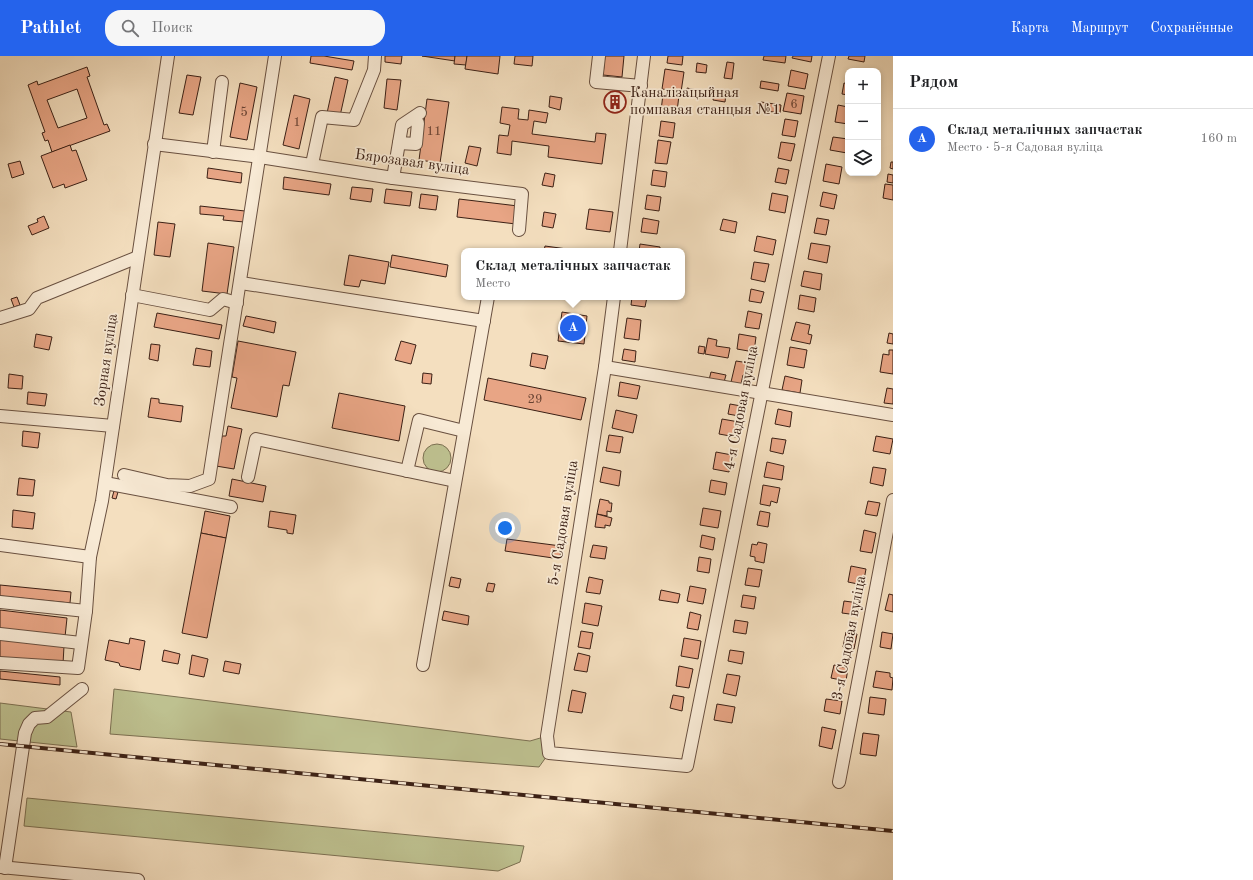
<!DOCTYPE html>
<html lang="ru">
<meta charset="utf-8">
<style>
body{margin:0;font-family:"Old Standard TT",serif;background:#f6f6f6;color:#202124}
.controls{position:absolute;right:12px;top:12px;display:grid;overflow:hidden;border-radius:8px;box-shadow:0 2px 6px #0003}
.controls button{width:36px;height:36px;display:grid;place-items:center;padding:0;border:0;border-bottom:1px solid #e0e0e0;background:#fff;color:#202124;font:20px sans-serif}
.you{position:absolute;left:505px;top:472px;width:14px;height:14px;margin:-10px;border:3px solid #fff;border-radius:50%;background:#1a73e8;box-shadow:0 0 0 6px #1a73e833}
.badge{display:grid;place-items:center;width:26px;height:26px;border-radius:50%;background:#2563eb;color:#fff;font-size:13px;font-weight:700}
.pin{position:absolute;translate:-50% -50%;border:2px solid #fff;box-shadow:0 1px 4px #0006}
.popup{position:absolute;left:461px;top:192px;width:224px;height:52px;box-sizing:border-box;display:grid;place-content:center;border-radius:8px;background:#fff;filter:drop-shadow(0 1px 3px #0005);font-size:13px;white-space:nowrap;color:#757577}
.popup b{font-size:15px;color:#202124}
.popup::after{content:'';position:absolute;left:50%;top:100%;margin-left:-8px;border:8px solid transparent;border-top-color:#fff}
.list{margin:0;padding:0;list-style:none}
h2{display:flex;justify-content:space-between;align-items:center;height:52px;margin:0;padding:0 16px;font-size:17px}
h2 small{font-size:13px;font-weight:400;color:#757577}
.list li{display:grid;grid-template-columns:26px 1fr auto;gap:12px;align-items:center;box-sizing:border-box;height:60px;padding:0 16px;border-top:1px solid #e0e0e0}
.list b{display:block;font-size:15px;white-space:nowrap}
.list p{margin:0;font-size:13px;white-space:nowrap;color:#757577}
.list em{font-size:13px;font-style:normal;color:#757577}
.icon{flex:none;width:22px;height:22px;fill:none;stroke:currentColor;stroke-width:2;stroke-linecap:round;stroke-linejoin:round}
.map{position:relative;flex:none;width:893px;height:824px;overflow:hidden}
header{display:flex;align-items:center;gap:24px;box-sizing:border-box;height:56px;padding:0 20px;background:#2563eb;color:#fff}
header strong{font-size:19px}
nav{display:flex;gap:22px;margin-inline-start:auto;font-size:14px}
.search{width:280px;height:36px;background:#f6f6f6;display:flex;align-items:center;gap:10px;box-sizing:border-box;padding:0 14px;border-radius:16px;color:#757577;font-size:15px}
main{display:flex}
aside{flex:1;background:#fff}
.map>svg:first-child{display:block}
.green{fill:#bec190;stroke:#7c7052}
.building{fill:#e8a585;stroke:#3b2015;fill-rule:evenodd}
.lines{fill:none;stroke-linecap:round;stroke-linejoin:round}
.minor-casing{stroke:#695040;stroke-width:14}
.minor{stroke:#f8ead5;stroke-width:12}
.rail-casing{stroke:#3b2015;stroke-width:4}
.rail{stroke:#f8ead5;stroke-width:2.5;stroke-dasharray:8;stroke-linecap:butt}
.labels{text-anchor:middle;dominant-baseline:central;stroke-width:3.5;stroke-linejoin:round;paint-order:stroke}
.number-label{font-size:13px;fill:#664131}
.poi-label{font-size:15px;fill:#3b2015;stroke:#f8ead5;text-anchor:start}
.street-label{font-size:15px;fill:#3b2015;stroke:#f8ead5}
</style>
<header>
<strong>Pathlet</strong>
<div class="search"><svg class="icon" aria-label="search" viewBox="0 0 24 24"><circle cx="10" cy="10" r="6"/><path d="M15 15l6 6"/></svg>Поиск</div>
<nav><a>Карта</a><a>Маршрут</a><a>Сохранённые</a></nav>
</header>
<main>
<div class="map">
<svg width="893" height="824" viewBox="0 0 893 824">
<rect width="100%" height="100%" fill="#f4dfbf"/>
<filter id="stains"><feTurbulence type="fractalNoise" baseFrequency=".005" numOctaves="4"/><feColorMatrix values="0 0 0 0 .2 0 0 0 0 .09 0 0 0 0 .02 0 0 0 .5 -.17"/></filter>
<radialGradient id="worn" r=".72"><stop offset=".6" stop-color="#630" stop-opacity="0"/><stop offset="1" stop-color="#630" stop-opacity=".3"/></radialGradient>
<g class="green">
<circle cx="437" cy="402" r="14"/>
<polygon points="114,633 530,685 547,680 549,697 539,711 110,678"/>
<polygon points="0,647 71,656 77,691 0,683"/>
<polygon points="27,742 524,790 520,806 498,815 24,770"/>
</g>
<g class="building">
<polygon points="311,0 324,0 354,5 352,14 310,7"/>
<polygon points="385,0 402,0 401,8 385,6"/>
<polygon points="422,0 455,0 455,5"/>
<polygon points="455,0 467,0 466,9 454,8"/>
<polygon points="467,0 500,0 498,18 465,13"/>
<polygon points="515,0 533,0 532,10 514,8"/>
<polygon points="605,0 624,0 622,21 603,19"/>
<polygon points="668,0 683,0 682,9 667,7"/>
<polygon points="764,0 786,0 785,7 763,4"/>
<polygon points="793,0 812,0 811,6 792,2"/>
<polygon points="849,0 865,0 864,6 848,3"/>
<polygon points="727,6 734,7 732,23 724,22"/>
<polygon points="697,7 707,9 706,17 696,16"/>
<path d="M87,11L90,20L87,21L104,69L107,68L110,75L52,96L48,84L45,85L42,77L45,76L28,29L37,25L38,29ZM77,33L87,62L58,72L47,44Z"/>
<polygon points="665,13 684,16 681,36 662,33"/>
<polygon points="791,14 808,18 805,33 788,30"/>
<polygon points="187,19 201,21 193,59 179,57"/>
<polygon points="335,21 348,24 340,60 327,57"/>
<polygon points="387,23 401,24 397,54 384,52"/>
<polygon points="761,25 779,28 778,35 760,32"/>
<polygon points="240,27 257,31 247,84 230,81"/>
<polygon points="844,27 848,28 848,39 842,38"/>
<polygon points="687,32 701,35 700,42 685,39"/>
<polygon points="714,36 726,38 725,46 713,44"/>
<polygon points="787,37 804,40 801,58 783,55"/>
<polygon points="663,38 679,39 677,56 661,55"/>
<polygon points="294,39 310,43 299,93 283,89"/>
<polygon points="550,40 562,42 560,54 549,51"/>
<polygon points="427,43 449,46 440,107 419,104"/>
<circle cx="615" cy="47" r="4"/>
<polygon points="761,46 781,49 780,57 760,54"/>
<polygon points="838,49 848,51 848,68 835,66"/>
<polygon points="502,51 519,53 518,63 528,64 529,54 548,57 546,67 534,65 532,78 595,86 596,77 606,78 602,108 548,101 549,90 512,85 511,99 497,97 499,79 508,80 510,69 500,67"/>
<polygon points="785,63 798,65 795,81 782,79"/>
<polygon points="661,65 675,67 673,82 659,80"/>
<polygon points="833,81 848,83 847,97 830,94"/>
<polygon points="658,84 671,86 667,108 655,107"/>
<polygon points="781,86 795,88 791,105 778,102"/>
<polygon points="70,89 72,95 76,94 87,124 65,132 64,128 53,132 41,100"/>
<polygon points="469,90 481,92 477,110 465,107"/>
<polygon points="20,105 24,118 12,122 8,108"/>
<polygon points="891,106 893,106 893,113 890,112"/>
<polygon points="826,108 842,111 839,128 823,125"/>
<polygon points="208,112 242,117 241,127 207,122"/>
<polygon points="778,112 789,114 786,128 775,126"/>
<polygon points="653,114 667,116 665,131 651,129"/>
<polygon points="545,117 555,119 553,131 542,129"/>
<polygon points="888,118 893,119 893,127 887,126"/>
<polygon points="284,121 331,128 329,139 283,133"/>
<polygon points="885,128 893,129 893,144 883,142"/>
<polygon points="352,131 373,133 371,146 350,143"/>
<polygon points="386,133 412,136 410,150 384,147"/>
<polygon points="823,136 837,139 834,153 820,150"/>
<polygon points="772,137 788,140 785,157 769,154"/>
<polygon points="421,138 438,140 436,154 419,152"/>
<polygon points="647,139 661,141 659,155 645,153"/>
<polygon points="459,143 518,150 516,168 457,161"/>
<polygon points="200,150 245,155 244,166 223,164 224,160 200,158"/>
<polygon points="589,153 613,156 610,176 586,173"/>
<polygon points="544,156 556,158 553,172 542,170"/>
<polygon points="44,160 49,172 32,179 28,170 38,166 37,163"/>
<polygon points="643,162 659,165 657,178 641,176"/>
<polygon points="817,162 829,164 826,179 814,177"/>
<polygon points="723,163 737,166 735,177 720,174"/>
<polygon points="158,166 175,168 170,201 154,199"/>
<polygon points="757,180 776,184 773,199 754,195"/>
<polygon points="208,187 234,191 227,238 202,235"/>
<polygon points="811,187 830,190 827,207 808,203"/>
<polygon points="640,188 660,191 660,195 639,195"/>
<polygon points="545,190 582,195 544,195"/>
<polygon points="349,199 389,206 385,228 361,224 359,231 344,229"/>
<polygon points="392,199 448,209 446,221 390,211"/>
<polygon points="754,206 769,208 765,226 751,223"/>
<polygon points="804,215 822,218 820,234 801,230"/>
<polygon points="751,233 764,236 761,247 749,245"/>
<polygon points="800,239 816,242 814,256 798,253"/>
<polygon points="17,241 20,249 14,251 11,243"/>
<polygon points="632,241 647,241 645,251 631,249"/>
<polygon points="748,255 762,258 759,273 745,271"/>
<polygon points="562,256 587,260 584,288 558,285"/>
<polygon points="157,257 222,269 219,283 154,271"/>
<polygon points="246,260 276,266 274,277 243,270"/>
<polygon points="627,262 641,264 639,284 624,282"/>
<polygon points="796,266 810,269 808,278 812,279 810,288 791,284"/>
<polygon points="889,277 893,278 893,288 887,287"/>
<polygon points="36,278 52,281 49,294 34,291"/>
<polygon points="739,278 756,281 754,296 737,293"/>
<polygon points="708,282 717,284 716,290 730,292 728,302 705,298"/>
<polygon points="238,285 296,296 289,330 283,329 277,361 231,352 237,322 232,321"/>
<polygon points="401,285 416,289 411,308 395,304"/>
<polygon points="151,288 160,289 158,305 149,303"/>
<polygon points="699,290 705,291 704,298 698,297"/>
<polygon points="790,291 807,294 804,312 787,309"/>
<polygon points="196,292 212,295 210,311 193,309"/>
<polygon points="624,293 636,295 635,306 622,304"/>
<polygon points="889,294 893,294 893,318 880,316 883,298 889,299"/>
<polygon points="532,297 548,300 545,313 530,310"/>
<polygon points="736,305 749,307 747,320 743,319 741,328 731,326"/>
<polygon points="711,316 726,319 724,326 709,324"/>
<polygon points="423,317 432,318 431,328 422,327"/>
<polygon points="9,318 23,320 22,333 8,332"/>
<polygon points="785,320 802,324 800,337 782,334"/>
<polygon points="488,322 586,342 581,364 484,344"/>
<polygon points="620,326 640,330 637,343 618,340"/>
<polygon points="887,332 893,333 893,348 884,347"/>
<polygon points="28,336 47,338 45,350 27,348"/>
<polygon points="339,337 405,350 399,385 332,372"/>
<polygon points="151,342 159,343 159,347 183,350 181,366 148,361"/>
<polygon points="730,348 741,350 739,360 728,358"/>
<polygon points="778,353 792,356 790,371 775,368"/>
<polygon points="616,354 637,359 633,377 612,372"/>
<polygon points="722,363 739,366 736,381 719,378"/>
<polygon points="228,370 242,373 234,413 216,410 222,380 226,380"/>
<polygon points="23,375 40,377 38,392 22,390"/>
<polygon points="609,379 623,381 620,397 606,395"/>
<polygon points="876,380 893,383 890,398 873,395"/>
<polygon points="772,382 786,384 783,398 770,395"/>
<polygon points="716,396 732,399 729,416 713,413"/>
<polygon points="767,406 784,410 782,424 764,421"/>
<polygon points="603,411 621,415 619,430 600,426"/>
<polygon points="873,411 886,413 883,430 870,427"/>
<polygon points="19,422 35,424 33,440 17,439"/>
<polygon points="232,423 266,430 263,446 229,440"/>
<polygon points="711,424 727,427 725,439 709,436"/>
<polygon points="763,429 780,432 777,447 771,445 770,450 760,448"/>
<polygon points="114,435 118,436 116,443 112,442"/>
<polygon points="600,443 609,445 609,447 612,447 611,456 607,455 607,460 597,458"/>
<polygon points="868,445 880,447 877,460 865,458"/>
<polygon points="703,452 721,455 718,472 700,469"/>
<polygon points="13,454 35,457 33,473 12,471"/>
<polygon points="205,455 230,460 226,482 201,477"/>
<polygon points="270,455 296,459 293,478 287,477 287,474 268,471"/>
<polygon points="760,455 770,457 768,471 757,469"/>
<polygon points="597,458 612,462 610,470 605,469 605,472 595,471"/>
<polygon points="864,474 876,477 872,497 860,495"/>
<polygon points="201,477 226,482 207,582 182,577"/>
<polygon points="702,479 715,482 713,494 700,491"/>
<polygon points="507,483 561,490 560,503 505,495"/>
<polygon points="758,486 767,488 764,507 755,505 755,501 750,500 752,488 757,489"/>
<polygon points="593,489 607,491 605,503 590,501"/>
<polygon points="699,501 711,503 709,517 697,515"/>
<polygon points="851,510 866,513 863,529 848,526"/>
<polygon points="748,512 762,514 759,531 745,529"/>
<polygon points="451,521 461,523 459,532 449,530"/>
<polygon points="589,521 603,524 600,538 586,536"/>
<polygon points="488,527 495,528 493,536 486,535"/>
<polygon points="0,529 71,536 70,547 0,540"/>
<polygon points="690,530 706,533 703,548 687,545"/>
<polygon points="661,534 680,538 678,547 659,544"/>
<polygon points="889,538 893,539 893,556 885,554"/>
<polygon points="743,539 756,541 754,553 741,551"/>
<polygon points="844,545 859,547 857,559 842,557"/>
<polygon points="585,547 602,550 598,570 582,567"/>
<polygon points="0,554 67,562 65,581 0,573"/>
<polygon points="444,555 469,560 468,569 442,564"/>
<polygon points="690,556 701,559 698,574 687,572"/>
<polygon points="735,564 748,566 746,578 733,576"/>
<polygon points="581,575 593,577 590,593 578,591"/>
<polygon points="846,576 857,578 854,593 843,591"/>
<polygon points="882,576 893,578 891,593 880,591"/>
<polygon points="130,582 145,585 140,614 120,610 119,607 105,604 109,584 129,588"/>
<polygon points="684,582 701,585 698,603 681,600"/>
<polygon points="0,584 64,590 63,608 0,602"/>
<polygon points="164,594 180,598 178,608 162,605"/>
<polygon points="730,594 744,596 742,608 728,605"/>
<polygon points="578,597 590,600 587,616 574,614"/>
<polygon points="192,599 208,603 204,621 189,618"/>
<polygon points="225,605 241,608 239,618 223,615"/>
<polygon points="834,609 848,612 846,625 831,622"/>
<polygon points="679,610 693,613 689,632 676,630"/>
<polygon points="0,615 60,621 60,629 0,623"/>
<polygon points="876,615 890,617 890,621 893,622 892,634 873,631"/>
<polygon points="727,618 740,620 736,640 723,637"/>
<polygon points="572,634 586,637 582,657 568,655"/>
<polygon points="673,639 684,641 682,655 670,652"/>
<polygon points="870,641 886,643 884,659 868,657"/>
<polygon points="826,643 842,645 840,658 824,655"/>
<polygon points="717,648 735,651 732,667 714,664"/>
<polygon points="822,671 836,674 832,693 819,690"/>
<polygon points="863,677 879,679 876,700 860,698"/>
</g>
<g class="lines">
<g class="minor-casing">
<g id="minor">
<polyline points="599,0 596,26 641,30"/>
<polyline points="399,87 416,88 418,67"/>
<polyline points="154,88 260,101 393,122 522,138 519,174"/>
<polyline points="213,96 222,26"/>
<polyline points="312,108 322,61 354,64 374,14 375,0"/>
<polyline points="393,122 402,69 420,57"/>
<polyline points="620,195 644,0"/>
<polyline points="241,227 484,265"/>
<polyline points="132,239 210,254 223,243 237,247"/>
<polyline points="614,241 605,311 547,680 549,697 687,710 829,0"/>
<polyline points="0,262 29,253 37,242 138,201"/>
<polyline points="605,311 893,359"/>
<polyline points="0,360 113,370"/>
<polyline points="407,415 419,364 464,375"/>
<polyline points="124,419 167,429 190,430 209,423 275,0"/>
<polyline points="248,421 256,383 455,425"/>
<polyline points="105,427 231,451"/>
<polyline points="0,489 90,501"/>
<polyline points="0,546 86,555"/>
<polyline points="0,578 81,587"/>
<polyline points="0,607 78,612 86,555 90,501 102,445 168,0"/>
<polyline points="423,609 488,241"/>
<polyline points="839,726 893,444"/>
<polyline points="0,811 138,824"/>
<polyline points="5,812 25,677 29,668 35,662 47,661 82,633"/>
</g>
</g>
<use href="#minor" class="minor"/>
<g class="rail-casing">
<polyline id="rail" points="0,688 893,775"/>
</g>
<use href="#rail" class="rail"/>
</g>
<defs>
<g id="building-ring" transform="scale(1.15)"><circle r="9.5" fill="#f8ead5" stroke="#8f2418" stroke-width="1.5"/><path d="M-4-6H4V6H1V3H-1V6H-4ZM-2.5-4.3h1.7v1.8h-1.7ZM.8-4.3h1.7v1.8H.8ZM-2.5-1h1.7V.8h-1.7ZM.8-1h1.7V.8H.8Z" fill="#8f2418"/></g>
</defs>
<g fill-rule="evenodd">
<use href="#building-ring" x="615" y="46"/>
</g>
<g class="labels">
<g class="number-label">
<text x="794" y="48">6</text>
<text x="244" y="56">5</text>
<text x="297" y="66">1</text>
<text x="434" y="75">11</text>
<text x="535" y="343">29</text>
</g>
<g class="poi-label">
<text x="630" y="37">Каналізацыйная<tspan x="630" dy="17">помпавая станцыя №1</tspan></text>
</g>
<g class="street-label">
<text transform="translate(412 107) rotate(8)">Бярозавая вуліца</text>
<text transform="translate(107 304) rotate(-82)">Зорная вуліца</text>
<text transform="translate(742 352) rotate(-79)">4-я Садовая вуліца</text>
<text transform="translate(564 467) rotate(-81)">5-я Садовая вуліца</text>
<text transform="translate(850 582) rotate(-79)">3-я Садовая вуліца</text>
</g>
</g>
<rect width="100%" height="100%" filter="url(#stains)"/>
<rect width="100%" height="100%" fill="url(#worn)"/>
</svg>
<div class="controls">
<button>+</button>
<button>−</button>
<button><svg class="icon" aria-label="layers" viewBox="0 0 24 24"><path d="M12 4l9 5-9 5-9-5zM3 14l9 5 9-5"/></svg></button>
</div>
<div class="you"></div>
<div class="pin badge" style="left:573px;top:272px">A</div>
<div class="popup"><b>Склад металічных запчастак</b>Место</div>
</div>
<aside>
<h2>Рядом<small></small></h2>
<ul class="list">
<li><span class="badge">A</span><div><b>Склад металічных запчастак</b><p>Место · 5-я Садовая вуліца</p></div><em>160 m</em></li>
</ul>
</aside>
</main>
